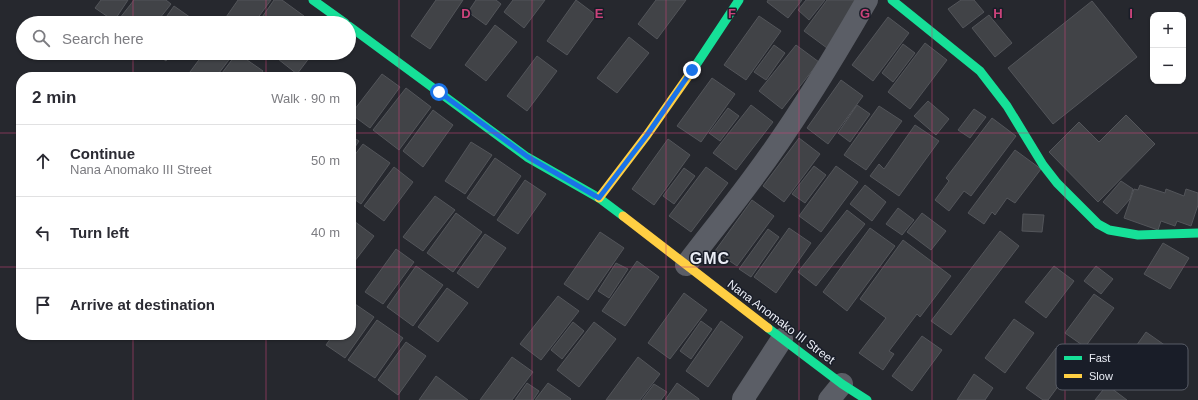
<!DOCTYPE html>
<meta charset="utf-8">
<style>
body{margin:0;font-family:Helvetica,sans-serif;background:#f7f7f7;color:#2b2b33}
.controls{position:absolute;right:12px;top:12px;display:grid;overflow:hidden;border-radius:8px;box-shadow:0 1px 3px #0004}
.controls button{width:36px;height:36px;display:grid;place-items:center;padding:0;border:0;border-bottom:1px solid #e1e1e2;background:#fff;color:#2b2b33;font:20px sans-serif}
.stop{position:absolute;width:12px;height:12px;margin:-9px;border:3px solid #1a73e8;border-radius:50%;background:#fff}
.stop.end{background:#1a73e8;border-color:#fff;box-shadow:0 1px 4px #0008}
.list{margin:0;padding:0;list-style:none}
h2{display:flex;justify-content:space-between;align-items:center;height:52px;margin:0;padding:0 16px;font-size:17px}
h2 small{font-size:13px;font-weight:400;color:#7c7c81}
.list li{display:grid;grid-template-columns:26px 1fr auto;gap:12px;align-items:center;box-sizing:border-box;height:72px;padding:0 16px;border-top:1px solid #e1e1e2}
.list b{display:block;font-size:15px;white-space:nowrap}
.list p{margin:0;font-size:13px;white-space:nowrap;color:#7c7c81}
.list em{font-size:13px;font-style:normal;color:#7c7c81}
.icon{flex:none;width:22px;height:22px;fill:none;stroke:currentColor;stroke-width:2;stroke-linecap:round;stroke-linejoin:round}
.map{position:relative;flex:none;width:1198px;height:400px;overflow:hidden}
.search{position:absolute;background:#fff;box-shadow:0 1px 3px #0004;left:16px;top:16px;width:340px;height:44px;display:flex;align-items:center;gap:10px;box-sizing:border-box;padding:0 14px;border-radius:22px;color:#7c7c81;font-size:15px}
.panel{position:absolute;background:#fff;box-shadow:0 1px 3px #0004;left:16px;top:72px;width:340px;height:268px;border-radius:16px}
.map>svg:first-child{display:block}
.building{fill:#414347;stroke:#53555a}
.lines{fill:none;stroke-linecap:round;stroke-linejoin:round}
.street{stroke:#5b5e66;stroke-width:22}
.fast{stroke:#16e098;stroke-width:9}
.slow{stroke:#ffcf43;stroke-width:9}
.route{stroke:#1a73e8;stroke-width:5}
.grid{fill:none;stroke:#ca437a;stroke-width:1;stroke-opacity:0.55}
.labels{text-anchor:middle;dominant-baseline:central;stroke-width:3;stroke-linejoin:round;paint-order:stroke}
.street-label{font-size:12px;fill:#ebeef6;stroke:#191d28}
.district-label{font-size:16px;font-weight:bold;letter-spacing:1px;fill:#ebeef6;stroke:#191d28}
.key{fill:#191d28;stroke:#585c66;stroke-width:1}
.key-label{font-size:11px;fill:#ebeef6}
.grid-label{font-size:13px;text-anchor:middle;font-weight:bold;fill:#ca437a;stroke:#191d28;stroke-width:3;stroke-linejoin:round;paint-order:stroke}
</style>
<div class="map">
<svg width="1198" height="400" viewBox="0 0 1198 400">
<rect width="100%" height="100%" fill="#26282e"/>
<g class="building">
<polygon points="101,0 128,0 114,21 95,8"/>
<polygon points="134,0 166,0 171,4 156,23 116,23"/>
<polygon points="238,0 271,0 254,23 228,23 224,20"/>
<polygon points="274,0 282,0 304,16 299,23 258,23"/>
<polygon points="436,0 463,0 430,49 411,36"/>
<polygon points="476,0 496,0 501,4 486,25 468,12"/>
<polygon points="513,0 545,0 524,28 504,12"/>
<polygon points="576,0 596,15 567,55 547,41"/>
<polygon points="656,0 686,0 657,39 638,24"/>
<polygon points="768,0 802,0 788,18 767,2"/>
<polygon points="806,0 825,0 809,20 798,10"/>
<polygon points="827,0 864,0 827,48 804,31"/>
<polygon points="961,0 974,0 984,12 963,28 948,9"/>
<polygon points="1092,1 1137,57 1053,124 1008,68"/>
<polygon points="174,6 194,20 192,23 162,23"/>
<polygon points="989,15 1012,43 995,57 972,28"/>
<polygon points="759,16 781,31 746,80 724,65"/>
<polygon points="888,17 909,33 873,81 852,65"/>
<polygon points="495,25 517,42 486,81 465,65"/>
<polygon points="629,37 649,53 617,93 597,78"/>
<polygon points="925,43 947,60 910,109 888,92"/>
<polygon points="903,44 915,53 893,82 882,73"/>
<polygon points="774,45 785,53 766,80 754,72"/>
<polygon points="796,45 819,62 782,109 759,91"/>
<polygon points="155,53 171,53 166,61"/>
<polygon points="204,53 234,53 216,77 188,77 187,76"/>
<polygon points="237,53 263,71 258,77 219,77"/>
<polygon points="283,53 313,53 297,74 278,59"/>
<polygon points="537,56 557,71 527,111 507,96"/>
<polygon points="382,74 400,87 370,128 351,114"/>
<polygon points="712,78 735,94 701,142 677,126"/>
<polygon points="841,80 863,96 828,144 807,128"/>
<polygon points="406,88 431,107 399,150 373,130"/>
<polygon points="928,101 949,119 936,135 914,116"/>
<polygon points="751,105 773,122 736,170 713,153"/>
<polygon points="857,105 870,114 850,142 838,133"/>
<polygon points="879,106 902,121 866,170 844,155"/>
<polygon points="728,108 739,116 720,141 709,133"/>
<polygon points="974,109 986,117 970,138 958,130"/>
<polygon points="433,110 453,125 423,167 403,151"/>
<polygon points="1126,115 1155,144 1098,202 1049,152 1079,122 1099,142"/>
<polygon points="992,118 1016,136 971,196 964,191 949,211 935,200 949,181 946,178"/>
<polygon points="915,125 939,141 899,196 870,176 879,164 884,169"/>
<polygon points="351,136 359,141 351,153"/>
<polygon points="799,138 820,154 784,202 763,186"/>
<polygon points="668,139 690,155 654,205 632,189"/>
<polygon points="471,142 492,155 465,194 445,181"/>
<polygon points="363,144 390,163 361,204 351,197 351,160"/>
<polygon points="1015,150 1041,169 1015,203 1007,198 995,215 992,212 984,224 968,213"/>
<polygon points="495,158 521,176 494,216 467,198"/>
<polygon points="814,166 826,175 805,203 792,194"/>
<polygon points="836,166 858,182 821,232 799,216"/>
<polygon points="394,167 413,182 384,221 364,206"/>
<polygon points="706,167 728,183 691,232 669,216"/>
<polygon points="684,168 695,176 674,204 663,196"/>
<polygon points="525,180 546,194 518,234 497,220"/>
<polygon points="1121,181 1133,189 1130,199 1117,214 1103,202"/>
<polygon points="865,185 886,202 872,221 850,204"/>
<polygon points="1140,185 1165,193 1166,189 1184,196 1186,189 1198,193 1198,205 1191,226 1177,221 1175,226 1161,221 1158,230 1124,218 1134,189 1138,190"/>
<polygon points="435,196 455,210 423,251 403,237"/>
<polygon points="752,200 774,216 737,266 715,251"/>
<polygon points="898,208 914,220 902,235 886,224"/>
<polygon points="847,210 865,224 816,286 798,272"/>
<polygon points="456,213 482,232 453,272 427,253"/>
<polygon points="922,213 946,231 931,250 907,232"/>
<polygon points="1023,214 1044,215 1042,232 1022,231"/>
<polygon points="354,221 374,236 351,266 351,225"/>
<polygon points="789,228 811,243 776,293 754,277"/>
<polygon points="870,228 895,246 847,311 823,292"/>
<polygon points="768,229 779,237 751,277 739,269"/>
<polygon points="1000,231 1019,246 951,335 931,321"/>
<polygon points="600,232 624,248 588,300 564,284"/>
<polygon points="485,234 506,248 478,288 457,273"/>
<polygon points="903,240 951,276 920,317 917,314 889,351 894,354 883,370 859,353 886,318 860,299"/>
<polygon points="1163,243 1189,258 1170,289 1144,274"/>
<polygon points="396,249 414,262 383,304 365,292"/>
<polygon points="637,261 659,277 625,326 602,311"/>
<polygon points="616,263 628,269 609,298 598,291"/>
<polygon points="416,266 443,285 413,326 387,307"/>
<polygon points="1054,266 1074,281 1046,318 1025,302"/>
<polygon points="1096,266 1113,279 1101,294 1084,281"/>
<polygon points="447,288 468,303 438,342 418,327"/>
<polygon points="684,293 707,310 670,359 648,343"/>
<polygon points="1094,294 1114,308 1085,347 1065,333"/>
<polygon points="558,296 579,311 541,360 520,344"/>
<polygon points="355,304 374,317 345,358 326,345 333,335 351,335 351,309"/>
<polygon points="1014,319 1034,333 1005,373 985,358"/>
<polygon points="377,320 403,338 375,378 348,360"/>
<polygon points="701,321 712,329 691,359 680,351"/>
<polygon points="721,321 743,337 708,387 686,371"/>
<polygon points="573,322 584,331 562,359 551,350"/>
<polygon points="594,322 616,339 579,387 557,370"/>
<polygon points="1146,332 1166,346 1137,388 1117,373"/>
<polygon points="922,336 942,350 912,391 892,376"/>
<polygon points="406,342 426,356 398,395 378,380"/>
<polygon points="1056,348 1076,362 1048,400 1043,400 1026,388"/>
<polygon points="512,357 533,372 512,400 480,400"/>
<polygon points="638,357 660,374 640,400 606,400"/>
<polygon points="974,374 993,388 985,400 957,400"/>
<polygon points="436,376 468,400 419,400"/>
<polygon points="527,383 539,391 533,400 515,400"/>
<polygon points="548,383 571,399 570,400 535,400"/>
<polygon points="677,383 699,399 699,400 665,400"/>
<polygon points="654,384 667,392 661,400 642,400"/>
<polygon points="1107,385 1127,400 1095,400"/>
</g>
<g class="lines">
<g class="street">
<path d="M686,265C708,236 731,208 753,178C795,122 832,61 867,0"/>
<polyline points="745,400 743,399 782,339"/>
<polyline points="829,400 842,384"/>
</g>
<g class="fast">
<polyline points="313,0 345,23"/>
<polyline points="892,0 980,71 1007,106 1043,165 1057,183 1098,224 1109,230 1138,235 1198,233"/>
<polyline points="349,26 527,157 599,198 623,216"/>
<polyline points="694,68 739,0"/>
<polyline points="768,328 842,384 867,400"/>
</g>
<g class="slow">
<polyline points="599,198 647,135 694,68"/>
<polyline points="623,216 768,328"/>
</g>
</g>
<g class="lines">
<polyline class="route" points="439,92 528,157 599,198 647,135 692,70"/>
</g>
<path class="grid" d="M133,0V23M266,0V23M399,0V400M532,0V400M666,0V400M799,0V400M932,0V400M1065,0V400M133,53V77M266,53V77M0,133H21M351,133H1198M0,267H21M351,267H1198M133,335V400M266,335V400"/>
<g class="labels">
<g class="street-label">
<text transform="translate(781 322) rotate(37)">Nana Anomako III Street</text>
</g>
<g class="district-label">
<text x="710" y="258">GMC</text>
</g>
</g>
<rect x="1056" y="344" width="132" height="46" rx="6" class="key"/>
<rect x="1064" y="356" width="18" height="4" fill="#16e098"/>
<rect x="1064" y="374" width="18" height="4" fill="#ffcf43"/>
<g class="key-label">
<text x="1089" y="362">Fast</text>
<text x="1089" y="380">Slow</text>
</g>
<g class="grid-label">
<text x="466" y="18">D</text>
<text x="599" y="18">E</text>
<text x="732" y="18">F</text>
<text x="865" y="18">G</text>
<text x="998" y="18">H</text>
<text x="1131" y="18">I</text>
</g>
</svg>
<div class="controls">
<button>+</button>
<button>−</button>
</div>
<div class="stop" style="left:439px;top:92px"></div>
<div class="stop end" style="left:692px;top:70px"></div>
<div class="search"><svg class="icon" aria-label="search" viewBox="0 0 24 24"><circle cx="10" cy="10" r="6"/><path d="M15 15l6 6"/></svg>Search here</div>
<section class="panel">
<h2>2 min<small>Walk · 90 m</small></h2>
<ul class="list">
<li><svg class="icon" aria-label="ahead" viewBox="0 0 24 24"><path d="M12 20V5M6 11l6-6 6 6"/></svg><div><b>Continue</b><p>Nana Anomako III Street</p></div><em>50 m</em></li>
<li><svg class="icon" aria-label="left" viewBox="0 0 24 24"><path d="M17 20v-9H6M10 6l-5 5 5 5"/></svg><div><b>Turn left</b></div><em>40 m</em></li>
<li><svg class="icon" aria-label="arrive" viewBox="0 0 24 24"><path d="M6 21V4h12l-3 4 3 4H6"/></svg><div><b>Arrive at destination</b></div></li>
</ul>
</section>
</div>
